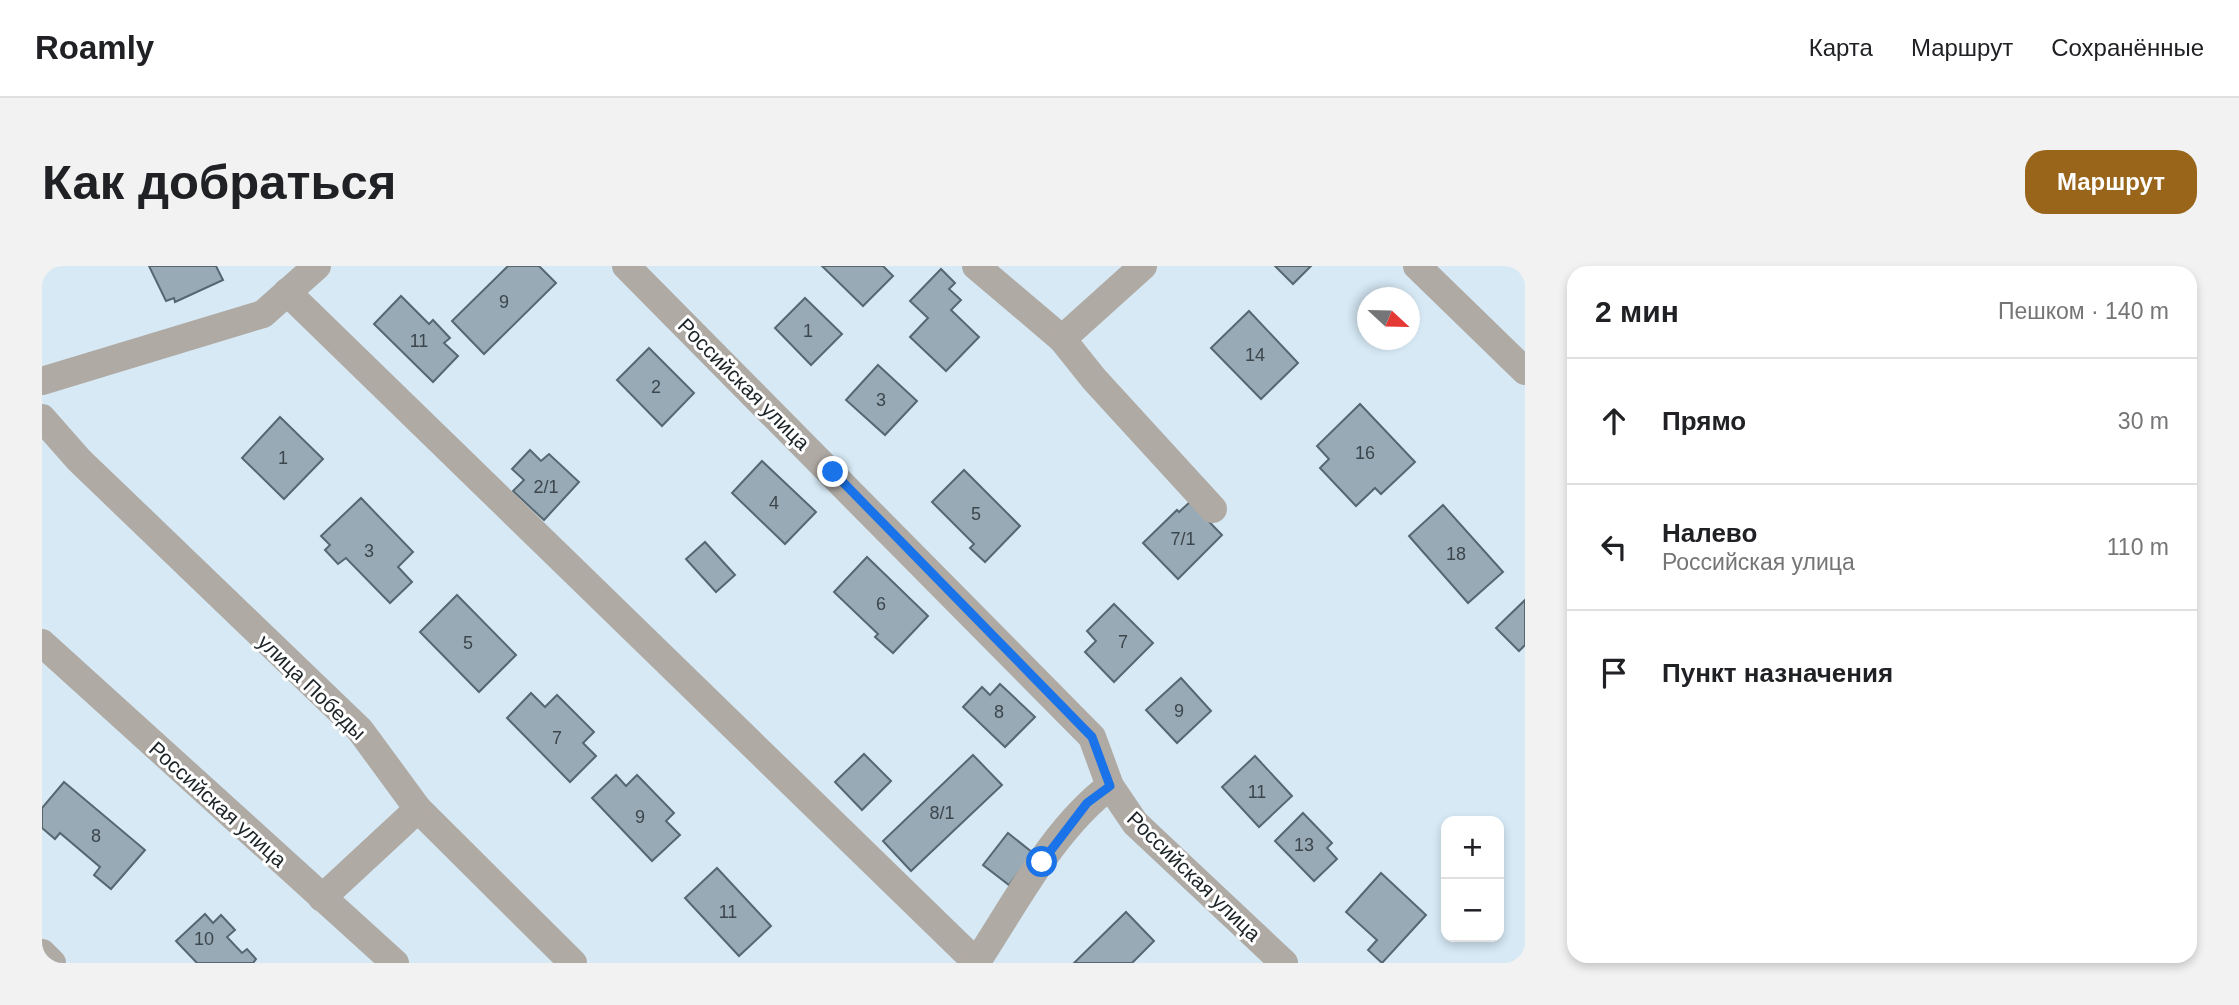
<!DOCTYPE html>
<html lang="ru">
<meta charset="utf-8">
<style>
body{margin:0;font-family:Arial,sans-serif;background:#f2f2f2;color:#202124}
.controls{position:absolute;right:21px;bottom:21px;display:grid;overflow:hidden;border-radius:14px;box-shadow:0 4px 10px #0003}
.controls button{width:63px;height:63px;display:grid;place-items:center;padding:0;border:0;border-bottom:2px solid #e0e0e0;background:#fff;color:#202124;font:35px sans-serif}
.compass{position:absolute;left:1315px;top:21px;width:63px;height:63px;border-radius:50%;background:#fff;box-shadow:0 4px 10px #0003;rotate:112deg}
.stop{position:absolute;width:21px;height:21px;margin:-16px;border:5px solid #1a73e8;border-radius:50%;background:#fff}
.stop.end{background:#1a73e8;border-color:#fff;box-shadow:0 2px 7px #0008}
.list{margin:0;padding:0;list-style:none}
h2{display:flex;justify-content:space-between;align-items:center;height:91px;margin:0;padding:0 28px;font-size:30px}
h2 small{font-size:23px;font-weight:400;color:#757577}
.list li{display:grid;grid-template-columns:46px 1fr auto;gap:21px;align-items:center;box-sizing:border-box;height:126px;padding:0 28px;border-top:2px solid #e0e0e0}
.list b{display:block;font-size:26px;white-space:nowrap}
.list p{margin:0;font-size:23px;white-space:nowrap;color:#757577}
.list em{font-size:23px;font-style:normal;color:#757577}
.icon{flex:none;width:38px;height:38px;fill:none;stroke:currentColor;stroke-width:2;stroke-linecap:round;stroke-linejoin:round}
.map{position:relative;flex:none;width:1483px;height:697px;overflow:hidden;border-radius:21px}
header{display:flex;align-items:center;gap:42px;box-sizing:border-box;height:98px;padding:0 35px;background:#fff;border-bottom:2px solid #e0e0e0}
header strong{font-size:33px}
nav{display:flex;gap:38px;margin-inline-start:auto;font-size:24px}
.intro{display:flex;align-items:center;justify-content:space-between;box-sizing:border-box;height:168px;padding:0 42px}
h1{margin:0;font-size:49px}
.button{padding:18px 32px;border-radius:21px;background:#98651a;color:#fff;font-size:24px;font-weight:700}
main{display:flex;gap:42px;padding:0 42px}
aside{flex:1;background:#fff;border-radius:21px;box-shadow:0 4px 10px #0003}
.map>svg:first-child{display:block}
.building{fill:#98aab6;stroke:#566771;stroke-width:2}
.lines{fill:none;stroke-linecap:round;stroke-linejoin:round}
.minor{stroke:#b0aaa4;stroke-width:28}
.route{stroke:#1a73e8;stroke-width:9}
.labels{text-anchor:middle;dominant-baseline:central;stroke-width:6;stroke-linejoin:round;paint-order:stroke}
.number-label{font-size:18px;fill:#3c464c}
.street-label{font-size:21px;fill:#1d2428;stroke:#fff}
</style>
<header>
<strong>Roamly</strong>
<nav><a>Карта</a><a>Маршрут</a><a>Сохранённые</a></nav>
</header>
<div class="intro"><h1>Как добраться</h1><a class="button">Маршрут</a></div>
<main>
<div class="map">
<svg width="1483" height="697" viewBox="0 0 1483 697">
<rect width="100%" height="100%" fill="#d6e9f5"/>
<g class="building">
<polygon points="107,0 174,0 181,14 133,36 132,32 124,35"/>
<polygon points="466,0 497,0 514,17 442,88 410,55"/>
<polygon points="780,0 841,0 851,10 821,40"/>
<polygon points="1233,0 1269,0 1251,18"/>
<polygon points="899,3 913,17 907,23 919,34 909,44 937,71 904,105 868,71 886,52 868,35"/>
<polygon points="359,30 387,58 391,54 408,72 402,77 416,90 391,116 332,58"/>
<polygon points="763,32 800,68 769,99 733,62"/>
<polygon points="1207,45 1256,97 1219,133 1169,82"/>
<polygon points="607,82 652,127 620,160 575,114"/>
<polygon points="836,99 875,135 843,169 804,134"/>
<polygon points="1318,138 1373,196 1339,228 1333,222 1314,240 1278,202 1287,193 1275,180"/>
<polygon points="238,151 281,193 242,233 200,192"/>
<polygon points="488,184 499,195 507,188 537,216 502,254 471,225 482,214 470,203"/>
<polygon points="720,195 774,246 743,278 690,227"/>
<polygon points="922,204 978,260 943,296 928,282 932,278 890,236"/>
<polygon points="319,232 371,286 356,301 370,316 348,337 304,292 296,298 283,284 288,279 279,270"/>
<polygon points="1148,236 1180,269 1136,313 1101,277 1135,244 1137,246"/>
<polygon points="1401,239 1461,306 1426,337 1367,270"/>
<polygon points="663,276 693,309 674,326 644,293"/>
<polygon points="825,291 886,350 851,387 833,371 836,368 792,326"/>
<polygon points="415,329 474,389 437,426 378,366"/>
<polygon points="1483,334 1483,379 1477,385 1454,362"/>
<polygon points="1072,338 1111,377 1072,416 1043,386 1054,375 1045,365"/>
<polygon points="1139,412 1169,445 1135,477 1104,444"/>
<polygon points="958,418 993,451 963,481 921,441 940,421 948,429"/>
<polygon points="489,427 503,441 515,429 552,466 541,477 554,490 528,516 465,452"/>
<polygon points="822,488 849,515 820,544 793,516"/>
<polygon points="931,489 960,519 869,605 841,575"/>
<polygon points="1213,490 1250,530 1217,561 1180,521"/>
<polygon points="574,509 584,520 595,509 632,547 624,555 638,569 610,595 550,532"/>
<polygon points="22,516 103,584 69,623 52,609 58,601 18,567 13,573 0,562 0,542"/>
<polygon points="1261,547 1290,577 1285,582 1295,593 1272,615 1233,575"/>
<polygon points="966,567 991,587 967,619 941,599"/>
<polygon points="675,602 729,660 697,690 643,632"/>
<polygon points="1339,607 1384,649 1340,697 1326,684 1335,674 1304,646"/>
<polygon points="1084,646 1112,675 1090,697 1032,697"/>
<polygon points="163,648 171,657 179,649 193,664 185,671 200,687 205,683 214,693 211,697 155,697 134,675"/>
</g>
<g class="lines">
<g class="minor">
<polyline points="584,0 1050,471 1068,520 1093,557 1242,697"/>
<polyline points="934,0 1020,73"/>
<polyline points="1101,0 1020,73 1052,113 1171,243"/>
<polyline points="1375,0 1483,105"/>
<polyline points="245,26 935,697"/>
<polyline points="0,115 221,48 275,0"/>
<polyline points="0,152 37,194 318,464 376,543 531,697"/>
<polyline points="0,377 353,697"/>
<polyline points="280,632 376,543"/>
<polyline points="0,687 10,697"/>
<path d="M934,697C974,637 1010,564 1068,520"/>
</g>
</g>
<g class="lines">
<polyline class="route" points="791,206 1050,471 1068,520 1045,537 1000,596"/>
</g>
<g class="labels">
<g class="number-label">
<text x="462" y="36">9</text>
<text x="766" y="65">1</text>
<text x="377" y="75">11</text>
<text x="1213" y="89">14</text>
<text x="614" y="121">2</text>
<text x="839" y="134">3</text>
<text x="1323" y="187">16</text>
<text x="241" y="192">1</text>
<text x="504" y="221">2/1</text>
<text x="732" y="237">4</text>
<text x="934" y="248">5</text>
<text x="1141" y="273">7/1</text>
<text x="327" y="285">3</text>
<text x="1414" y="288">18</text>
<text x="839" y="338">6</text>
<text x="1081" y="376">7</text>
<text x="426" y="377">5</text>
<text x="1137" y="445">9</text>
<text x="957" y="446">8</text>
<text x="515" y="472">7</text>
<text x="1215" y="526">11</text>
<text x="900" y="547">8/1</text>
<text x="598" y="551">9</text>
<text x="54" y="570">8</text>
<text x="1262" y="579">13</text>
<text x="686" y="646">11</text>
<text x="162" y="673">10</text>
</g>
<g class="street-label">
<text transform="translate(702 118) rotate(45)">Российская улица</text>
<text transform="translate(270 421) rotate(44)">улица Победы</text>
<text transform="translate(176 538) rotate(42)">Российская улица</text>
<text transform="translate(1152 610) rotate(44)">Российская улица</text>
</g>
</g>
</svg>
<div class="controls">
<button>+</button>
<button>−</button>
</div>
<svg class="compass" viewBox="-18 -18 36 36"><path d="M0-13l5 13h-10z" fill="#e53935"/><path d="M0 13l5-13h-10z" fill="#757577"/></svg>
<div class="stop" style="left:1000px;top:596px"></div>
<div class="stop end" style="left:791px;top:206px"></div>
</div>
<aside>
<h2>2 мин<small>Пешком · 140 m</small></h2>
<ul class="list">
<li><svg class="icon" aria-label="ahead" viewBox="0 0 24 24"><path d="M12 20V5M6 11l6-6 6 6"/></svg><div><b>Прямо</b></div><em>30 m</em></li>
<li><svg class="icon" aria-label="left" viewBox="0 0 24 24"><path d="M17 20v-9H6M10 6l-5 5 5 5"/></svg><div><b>Налево</b><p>Российская улица</p></div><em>110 m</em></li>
<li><svg class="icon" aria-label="arrive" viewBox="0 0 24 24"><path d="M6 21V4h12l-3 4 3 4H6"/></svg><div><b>Пункт назначения</b></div></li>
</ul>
</aside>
</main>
